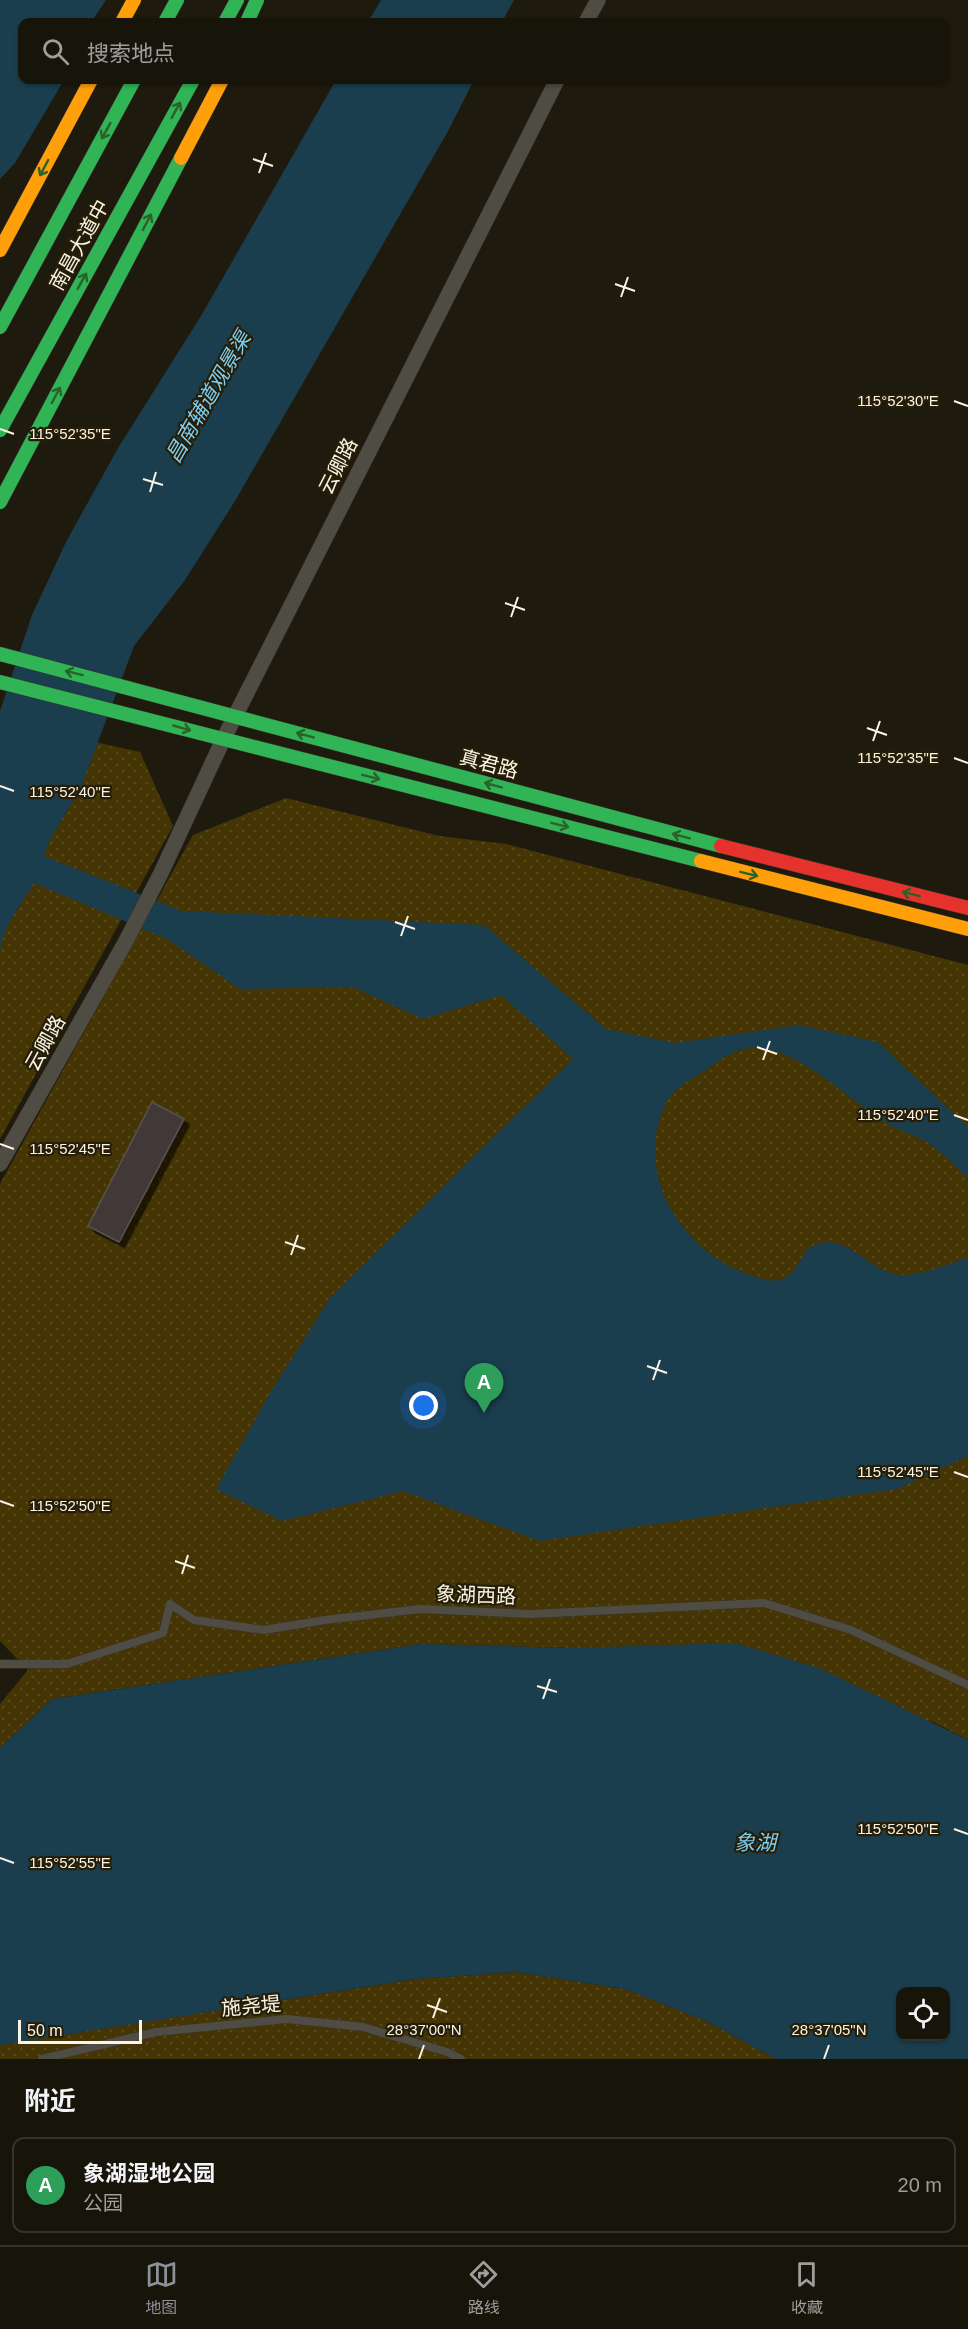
<!DOCTYPE html>
<html lang="zh">
<meta charset="utf-8">
<style>
body{margin:0;font-family:Helvetica,"Noto Sans SC",sans-serif;background:#242118;color:#f1f3f6}
.controls{position:absolute;right:18px;bottom:18px;display:grid;overflow:hidden;border-radius:12px;box-shadow:0 2px 4px #0004}
.controls button{width:54px;height:54px;display:grid;place-items:center;padding:0;border:0;border-bottom:2px solid #36332b;background:#17140a;color:#f1f3f6;font:30px sans-serif}
.scale{position:absolute;left:18px;bottom:15px;width:124px;box-sizing:border-box;padding-left:6px;border:3px solid #faf4e6;border-top:0;font-size:16px;line-height:21px;white-space:nowrap;color:#faf4e6;-webkit-text-stroke:4px #261e07;paint-order:stroke}
.you{position:absolute;left:424px;top:1406px;width:21px;height:21px;margin:-15px;border:4px solid #fff;border-radius:50%;background:#1a73e8;box-shadow:0 0 0 9px #1a73e833}
.badge{display:grid;place-items:center;width:39px;height:39px;border-radius:50%;background:#8c9099;color:#fff;font-size:20px;font-weight:700}
.pin{position:absolute;translate:-50% -50px;filter:drop-shadow(0 2px 3px #0008)}
.pin::after{content:'';position:absolute;top:32px;width:21px;height:18px;background:inherit;clip-path:polygon(0 0,100% 0,50% 100%)}
.list{margin:0;padding:0;list-style:none}
h2{display:flex;justify-content:space-between;align-items:center;height:78px;margin:0;padding:0 24px;font-size:26px}
h2 small{font-size:20px;font-weight:400;color:#9e9e9c}
.list li{display:grid;grid-template-columns:39px 1fr auto;gap:18px;align-items:center;box-sizing:border-box;height:96px;margin:0 12px 12px;padding:0 12px;border:2px solid #36332b;border-radius:12px}
.list b{display:block;font-size:22px;white-space:nowrap}
.list p{margin:0;font-size:20px;white-space:nowrap;color:#9e9e9c}
.list em{font-size:20px;font-style:normal;color:#9e9e9c}
.icon{flex:none;width:33px;height:33px;fill:none;stroke:currentColor;stroke-width:2;stroke-linecap:round;stroke-linejoin:round}
.map{position:relative;flex:none;width:968px;height:2059px;overflow:hidden}
.search{position:absolute;background:#17140a;box-shadow:0 2px 4px #0004;left:18px;right:18px;top:18px;height:66px;display:flex;align-items:center;gap:15px;box-sizing:border-box;padding:0 21px;border-radius:12px;color:#9e9e9c;font-size:22px}
.sheet{height:186px;background:#17140a}
nav{display:flex;justify-content:space-around;align-items:center;box-sizing:border-box;height:84px;border-top:2px solid #36332b;background:#17140a;font-size:16px;color:#9e9e9c}
nav a{display:grid;justify-items:center;gap:3px}
nav .on{color:#8c9099}
.map>svg:first-child{display:block}
.park{fill:url(#park-dots)}
.water{fill:#1a3e4e;fill-rule:evenodd}
.building{fill:#423738;stroke:#595250;stroke-width:1.5;filter:url(#shadow)}
.lines{fill:none;stroke-linecap:round;stroke-linejoin:round}
.lane-casing{stroke:#38342c;stroke-width:9}
.street-casing{stroke:#38342c;stroke-width:16}
.fast-casing{stroke:#38342c;stroke-width:15}
.slow-casing{stroke:#38342c;stroke-width:15}
.jam-casing{stroke:#38342c;stroke-width:15}
.lane{stroke:#4f4c43;stroke-width:8}
.street{stroke:#4f4c43;stroke-width:15}
.fast{stroke:#30b455;stroke-width:14}
.slow{stroke:#ff9f0a;stroke-width:14}
.jam{stroke:#e5322d;stroke-width:14}
.oneway{stroke:#2a622a}
.ticks{fill:none;stroke:#faf4e6;stroke-width:2}
.labels{text-anchor:middle;dominant-baseline:central;stroke-width:4.5;stroke-linejoin:round;paint-order:stroke}
.street-label{font-size:20px;fill:#faf4e6;stroke:#261e07}
.water-label{font-size:21px;font-style:italic;fill:#7ccff5;stroke:#261e07}
.ticks-label{font-size:15px;text-anchor:middle;fill:#faf4e6;stroke:#261e07;stroke-width:4.5;stroke-linejoin:round;paint-order:stroke}
</style>
<div class="map">
<svg width="968" height="2059" viewBox="0 0 968 2059">
<defs>
<pattern id="park-dots" width="8" height="8" patternUnits="userSpaceOnUse" patternTransform="scale(1.5)"><rect width="8" height="8" fill="#453504"/><path d="M2 2h.1M6 6h.1" fill="none" stroke="#58491c" stroke-width="1.8" stroke-linecap="round"/></pattern>
<filter id="shadow"><feDropShadow dx="5.5" dy="5.5" stdDeviation="0" flood-color="#0009"/></filter>
</defs>
<rect width="100%" height="100%" fill="#1f1a0e"/>
<g class="park">
<polygon points="0,721 140,752 173,826 0,1139"/>
<polygon points="286,798 439,836 506,844 968,965 968,1740 933,1722 571,1648 422,1644 52,1699 0,1748 0,1704 28,1670 0,1641 0,1184 193,835"/>
<polygon points="516,1972 625,1989 706,2021 776,2059 0,2059 0,2045 28,2040 415,1979"/>
</g>
<g class="water">
<polygon points="0,0 106,0 91,22 22,22 22,80 64,80 15,163 0,179"/>
<polygon points="381,0 514,0 502,22 368,22"/>
<path d="M336,80H474L447,133L235,501L185,580L134,646L81,787L50,840L44,856L182,911L484,925L606,1029L675,1043L799,1025L878,1042L968,1127V1178C956,1167 944,1154 931,1145C918,1135 900,1132 886,1123C851,1101 801,1051 759,1048C738,1046 721,1059 706,1070C693,1078 674,1088 667,1101C632,1169 678,1247 744,1273C783,1288 789,1281 808,1248C814,1246 821,1242 827,1242C855,1242 875,1276 904,1275C926,1274 948,1264 968,1257V1456L897,1489L539,1541L403,1491L282,1521L216,1489L272,1390L330,1298L573,1059L501,995L423,1019L353,987L240,989L167,939L34,883C21,906 3,924 0,952V711L32,615L66,542L118,448L201,316Z"/>
<path d="M735,1643L819,1668L968,1740V2059H776L706,2021L625,1989L516,1972L415,1979L0,2045V1748L52,1699L422,1644L571,1648ZM900,1992H946V2036H900Z"/>
</g>
<polygon class="building" points="152,1102 184,1119 119,1242 88,1226"/>
<g class="lines">
<g class="lane-casing">
<g id="lane">
<polyline points="1,1664 67,1664 163,1633 170,1604 194,1620 264,1630 325,1620 420,1609 530,1614 764,1603 851,1630 968,1685"/>
<polyline points="42,2059 156,2032 287,2019 363,2027 447,2052 461,2059"/>
</g>
</g>
<g class="street-casing">
<g id="street">
<polyline points="586,22 598,0"/>
<polyline points="0,1164 126,941 161,873 223,740 557,80"/>
</g>
</g>
<g class="fast-casing">
<g id="fast">
<polyline points="165,22 177,0"/>
<polyline points="225,22 237,0"/>
<polyline points="247,22 257,0"/>
<polyline points="0,327 134,80"/>
<polyline points="0,430 193,80"/>
<polyline points="0,502 181,158"/>
<polyline points="0,654 721,846"/>
<polyline points="0,682 701,861"/>
</g>
</g>
<g class="slow-casing">
<g id="slow">
<polyline points="122,22 134,0"/>
<polyline points="181,158 222,80"/>
<polyline points="0,250 91,80"/>
<polyline points="701,861 968,929"/>
</g>
</g>
<g class="jam-casing">
<polyline id="jam" points="721,846 968,908"/>
</g>
<use href="#lane" class="lane"/>
<use href="#street" class="street"/>
<use href="#fast" class="fast"/>
<use href="#slow" class="slow"/>
<use href="#jam" class="jam"/>
</g>
<defs><path id="oneway-shaft" d="M-6 0H5M1.5-3L5.5 0L1.5 3" fill="none" stroke-width="1.6" stroke-linecap="round" stroke-linejoin="round" transform="scale(1.5)"/></defs>
<g class="oneway">
<use href="#oneway-shaft" transform="translate(176 110) rotate(-61)"/>
<use href="#oneway-shaft" transform="translate(106 131) rotate(119)"/>
<use href="#oneway-shaft" transform="translate(44 168) rotate(118)"/>
<use href="#oneway-shaft" transform="translate(147 222) rotate(-62)"/>
<use href="#oneway-shaft" transform="translate(82 281) rotate(-61)"/>
<use href="#oneway-shaft" transform="translate(56 395) rotate(-62)"/>
<use href="#oneway-shaft" transform="translate(74 673) rotate(-166)"/>
<use href="#oneway-shaft" transform="translate(182 728) rotate(16)"/>
<use href="#oneway-shaft" transform="translate(305 735) rotate(-165)"/>
<use href="#oneway-shaft" transform="translate(371 777) rotate(14)"/>
<use href="#oneway-shaft" transform="translate(493 785) rotate(-165)"/>
<use href="#oneway-shaft" transform="translate(560 825) rotate(14)"/>
<use href="#oneway-shaft" transform="translate(681 836) rotate(-165)"/>
<use href="#oneway-shaft" transform="translate(749 874) rotate(14)"/>
<use href="#oneway-shaft" transform="translate(911 894) rotate(-166)"/>
</g>
<path class="ticks" d="M253,159L273,166M259,173L266,153M615,284L635,291M621,297L628,277M954,401L968,406M0,429L14,434M143,479L163,485M150,492L156,472M505,603L525,610M511,617L518,597M867,728L887,735M873,741L880,721M954,758L968,763M0,786L14,791M395,922L415,929M401,936L408,916M757,1047L777,1054M763,1060L770,1041M954,1115L968,1120M0,1144L14,1149M285,1242L305,1249M291,1255L298,1235M647,1366L667,1373M653,1380L660,1360M954,1472L968,1477M0,1501L14,1506M175,1561L195,1568M182,1574L188,1555M537,1686L557,1692M543,1699L550,1679M954,1829L968,1834M0,1858L14,1863M427,2005L447,2012M433,2018L440,1998M419,2059L424,2045M824,2059L829,2045"/>
<g class="labels">
<g class="street-label">
<text transform="translate(79 245) rotate(-61)">南昌大道中</text>
<text transform="translate(338 466) rotate(-63)">云卿路</text>
<text transform="translate(489 764) rotate(15)">真君路</text>
<text transform="translate(45 1043) rotate(-61)">云卿路</text>
<text transform="translate(476 1595) rotate(2)">象湖西路</text>
<text transform="translate(251 2006) rotate(-5)">施尧堤</text>
</g>
<g class="water-label">
<text transform="translate(208 397) rotate(-60)">昌南辅道观景渠</text>
<text x="755" y="1842">象湖</text>
</g>
</g>
<g class="ticks-label">
<text x="898" y="406">115°52'30"E</text>
<text x="70" y="439">115°52'35"E</text>
<text x="898" y="763">115°52'35"E</text>
<text x="70" y="797">115°52'40"E</text>
<text x="898" y="1120">115°52'40"E</text>
<text x="70" y="1154">115°52'45"E</text>
<text x="898" y="1477">115°52'45"E</text>
<text x="70" y="1511">115°52'50"E</text>
<text x="898" y="1834">115°52'50"E</text>
<text x="70" y="1868">115°52'55"E</text>
<text x="424" y="2035">28°37'00"N</text>
<text x="829" y="2035">28°37'05"N</text>
</g>
</svg>
<div class="controls">
<button><svg class="icon" aria-label="locate" viewBox="0 0 24 24"><circle cx="12" cy="12" r="6"/><path d="M12 2v4M12 18v4M2 12h4M18 12h4"/></svg></button>
</div>
<div class="scale">50 m</div>
<div class="you"></div>
<div class="pin badge" style="left:484px;top:1413px;background:#2e9e5b">A</div>
<div class="search"><svg class="icon" aria-label="search" viewBox="0 0 24 24"><circle cx="10" cy="10" r="6"/><path d="M15 15l6 6"/></svg>搜索地点</div>
</div>
<section class="sheet">
<h2>附近<small></small></h2>
<ul class="list">
<li><span class="badge" style="background:#2e9e5b">A</span><div><b>象湖湿地公园</b><p>公园</p></div><em>20 m</em></li>
</ul>
</section>
<nav>
<a class="on"><svg class="icon" aria-label="map" viewBox="0 0 24 24"><path d="M3 6l6-2 6 2 6-2v14l-6 2-6-2-6 2zM9 4v14M15 6v14"/></svg>地图</a>
<a><svg class="icon" aria-label="directions" viewBox="0 0 24 24"><path d="M12 3l9 9-9 9-9-9zM9 14v-3h6M13 9l2 2-2 2"/></svg>路线</a>
<a><svg class="icon" aria-label="saved" viewBox="0 0 24 24"><path d="M7 4h10v16l-5-4-5 4z"/></svg>收藏</a>
</nav>
